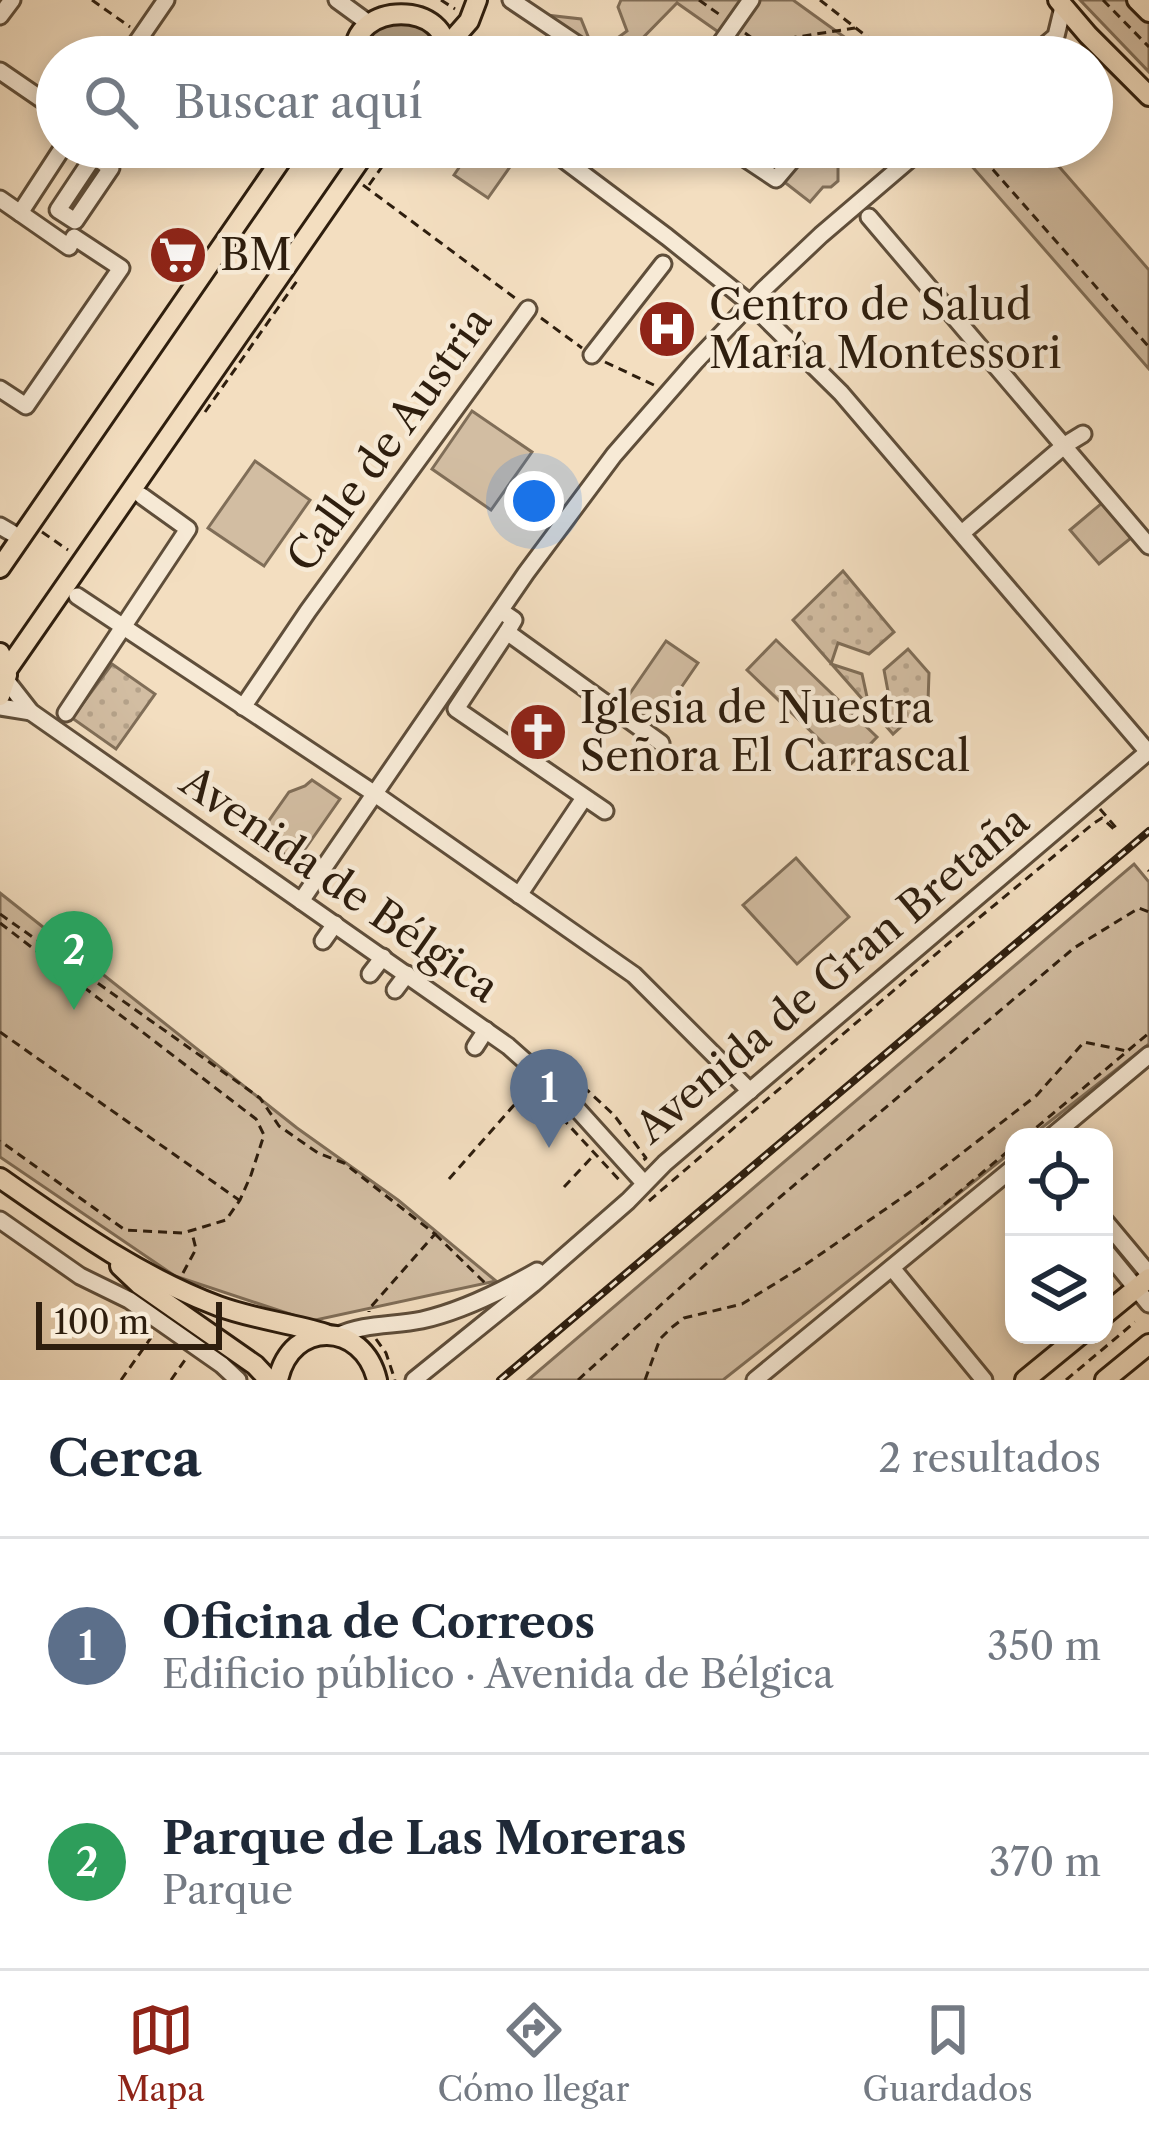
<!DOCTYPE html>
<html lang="es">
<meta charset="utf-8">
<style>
body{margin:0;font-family:"Libre Caslon Text",serif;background:#f2f2f3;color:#1f2937}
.controls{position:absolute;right:36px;bottom:36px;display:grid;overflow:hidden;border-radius:24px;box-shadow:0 6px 18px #0003}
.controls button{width:108px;height:108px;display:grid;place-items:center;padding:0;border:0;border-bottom:3px solid #e0e1e3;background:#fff;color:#1f2937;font:60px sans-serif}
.scale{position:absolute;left:36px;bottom:30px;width:186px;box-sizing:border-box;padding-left:12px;border:6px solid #2e1e0e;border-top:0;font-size:33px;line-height:42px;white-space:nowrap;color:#2e1e0e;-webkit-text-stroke:9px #f7ead6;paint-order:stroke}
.you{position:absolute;left:534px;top:501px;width:42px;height:42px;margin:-30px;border:9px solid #fff;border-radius:50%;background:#1a73e8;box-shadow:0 0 0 18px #1a73e833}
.badge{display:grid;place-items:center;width:78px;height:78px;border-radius:50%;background:#8f2418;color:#fff;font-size:39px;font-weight:700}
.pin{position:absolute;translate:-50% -99px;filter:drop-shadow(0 3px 6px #0008)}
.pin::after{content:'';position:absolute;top:63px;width:42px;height:36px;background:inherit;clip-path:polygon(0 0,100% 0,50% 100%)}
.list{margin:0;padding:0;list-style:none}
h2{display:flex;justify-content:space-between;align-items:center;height:156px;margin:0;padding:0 48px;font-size:51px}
h2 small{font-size:39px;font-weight:400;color:#747a83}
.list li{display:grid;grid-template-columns:78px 1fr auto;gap:36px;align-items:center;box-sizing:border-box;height:216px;padding:0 48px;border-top:3px solid #e0e1e3}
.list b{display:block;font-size:45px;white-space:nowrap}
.list p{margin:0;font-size:39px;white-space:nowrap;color:#747a83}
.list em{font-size:39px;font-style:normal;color:#747a83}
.icon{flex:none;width:66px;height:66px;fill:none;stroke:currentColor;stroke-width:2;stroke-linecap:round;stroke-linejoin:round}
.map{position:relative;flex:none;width:1149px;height:1380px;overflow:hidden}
.search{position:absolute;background:#fff;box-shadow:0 6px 18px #0003;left:36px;right:36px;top:36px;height:132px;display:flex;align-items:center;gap:30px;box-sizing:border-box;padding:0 42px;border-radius:66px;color:#747a83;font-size:45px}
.sheet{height:588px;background:#fff}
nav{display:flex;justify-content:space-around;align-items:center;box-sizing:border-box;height:168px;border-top:3px solid #e0e1e3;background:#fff;font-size:33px;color:#747a83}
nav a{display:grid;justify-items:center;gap:6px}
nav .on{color:#8f2418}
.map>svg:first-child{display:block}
.grass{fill:url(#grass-dots);stroke:#806e58;stroke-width:3}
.park{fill:#d2bda2;stroke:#806e58;stroke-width:3}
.water{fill:url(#water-rules);stroke:#7c6a54;stroke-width:3}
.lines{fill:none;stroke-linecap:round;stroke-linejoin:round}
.minor-casing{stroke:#5f4e3a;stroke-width:21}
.major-casing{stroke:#2e1e0e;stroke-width:24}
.path{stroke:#2e1e0e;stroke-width:3;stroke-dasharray:9 6;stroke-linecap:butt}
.minor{stroke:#f7ead6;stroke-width:15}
.major{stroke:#f3dec0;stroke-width:18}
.rail-casing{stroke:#2e1e0e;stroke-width:8}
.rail{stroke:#f7ead6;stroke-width:3;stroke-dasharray:9;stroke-linecap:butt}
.labels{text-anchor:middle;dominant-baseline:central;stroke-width:9;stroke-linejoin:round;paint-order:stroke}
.poi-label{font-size:42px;fill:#2e1e0e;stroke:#f7ead6;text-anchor:start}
.street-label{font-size:42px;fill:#2e1e0e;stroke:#f7ead6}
</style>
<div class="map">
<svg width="1149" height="1380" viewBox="0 0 1149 1380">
<defs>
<pattern id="grass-dots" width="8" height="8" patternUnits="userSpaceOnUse" patternTransform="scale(3)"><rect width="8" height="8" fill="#d2bda2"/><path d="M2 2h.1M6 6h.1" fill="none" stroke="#b5a28a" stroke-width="1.8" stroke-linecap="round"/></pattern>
<pattern id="water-rules" width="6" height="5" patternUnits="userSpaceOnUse" patternTransform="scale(3)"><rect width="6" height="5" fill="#b09d83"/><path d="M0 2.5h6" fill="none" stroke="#907f6a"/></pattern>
</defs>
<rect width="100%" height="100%" fill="#f3dec0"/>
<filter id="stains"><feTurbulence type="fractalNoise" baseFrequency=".00167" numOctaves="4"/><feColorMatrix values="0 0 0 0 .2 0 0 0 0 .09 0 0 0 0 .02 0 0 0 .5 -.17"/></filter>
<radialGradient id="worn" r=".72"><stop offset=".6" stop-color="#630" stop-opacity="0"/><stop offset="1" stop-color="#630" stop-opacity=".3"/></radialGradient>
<g class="grass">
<polygon points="843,571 894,632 869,654 838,643 831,664 862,674 869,706 890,702 884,670 908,649 929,673 928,702 893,734 793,620"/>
<polygon points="112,664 155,694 116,749 72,718"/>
</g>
<g class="park">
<polygon points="621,0 793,0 872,57 754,57 677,3 624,57 577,57 546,34 546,15 581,19 592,46 608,45 627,31 618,7"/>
<polygon points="1080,0 1128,0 1149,20 1149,72"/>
<polygon points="473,147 502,147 517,157 488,198 454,175"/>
<polygon points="810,147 854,147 838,166 838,181 831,187 823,187 810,202 783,181"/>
<polygon points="955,147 1042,147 1149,270 1149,369"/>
<polygon points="472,411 532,452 491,510 432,469"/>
<polygon points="255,461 310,500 264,566 208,528"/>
<polygon points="1102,503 1131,538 1099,564 1070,530"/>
<polygon points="776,640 877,737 848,767 747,670"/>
<polygon points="666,641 698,663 656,724 624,702"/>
<polygon points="312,780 340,799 296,862 258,836 289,792 305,786"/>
<polygon points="796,858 849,917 797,964 743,905"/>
<polygon points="1134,864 1149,882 1149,1044 1030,1137 1014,1137 1014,1150 723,1380 528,1380"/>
<polygon points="0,893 297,1128 398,1200 496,1281 311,1321 175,1276 0,1157"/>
</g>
<path class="water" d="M390,14L431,29L436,46L432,57H371C367,37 374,27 390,14Z"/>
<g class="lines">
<g class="minor-casing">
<g id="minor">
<polyline points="337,0 363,19"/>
<polyline points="511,0 596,57"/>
<polyline points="0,16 12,0"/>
<polyline points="133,48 166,0"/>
<polyline points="127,57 133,48 147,57"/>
<polyline points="711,57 751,0"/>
<polyline points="1031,57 1056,36 1063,7"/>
<polyline points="0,71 57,110"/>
<polyline points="547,147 667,237 751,304 841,393 1148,752"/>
<polyline points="728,147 776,179 803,147"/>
<polygon points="94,156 111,168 75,221 58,210"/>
<polyline points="0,199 69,247 74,237 121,268 26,406 0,389"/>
<polyline points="20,213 63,147"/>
<polyline points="869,217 1149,546"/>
<polyline points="592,355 663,264"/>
<polyline points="0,526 12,533"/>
<polyline points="962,533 1065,445 1083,434"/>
<polyline points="77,596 375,794 634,975 750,1091"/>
<polyline points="501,611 514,620 507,632 661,743"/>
<polyline points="507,632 456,709 605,811"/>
<polyline points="6,680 31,712 508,1046 569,1100 644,1183"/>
<polyline points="0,707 31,712"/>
<polyline points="243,707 308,611 528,309"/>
<polyline points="66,713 188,529 142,496"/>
<polyline points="519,895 584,798"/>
<polyline points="301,901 526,573 614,455 695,362 764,289 821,235 924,147"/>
<polyline points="323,941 335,924"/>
<polyline points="370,974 383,957"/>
<polyline points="395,990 407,974"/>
<polyline points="475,1047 486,1030"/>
<polyline points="1051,1137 1149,1055"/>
<polyline points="0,1220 80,1276 129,1300 222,1365 238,1380"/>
<polyline points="1104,1220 1149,1274"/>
<polyline points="1104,1249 1149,1304"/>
<polyline points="892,1268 984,1380"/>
<path d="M337,1336C364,1323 393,1326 422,1320C462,1311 502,1291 537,1271"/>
<polyline points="414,1380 533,1284 628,1201 665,1163 1149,751"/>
<polyline points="755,1380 1014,1167"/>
</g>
</g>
<g class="major-casing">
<g id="major">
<polyline points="1058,0 1088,35 1149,96"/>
<polyline points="1137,0 1149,12"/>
<polyline points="447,46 469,21 477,0"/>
<path d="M355,57C349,0 454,0 445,57"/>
<polyline points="0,568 290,147"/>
<polyline points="0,653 7,675 0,696"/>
<polyline points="7,670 369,147"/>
<path d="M0,1178C69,1226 138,1276 218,1306C253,1319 291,1323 326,1334"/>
<polyline points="120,1266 139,1284 255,1365 269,1380"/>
<polyline points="1104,1315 1149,1278"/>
<path d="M278,1380C291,1319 363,1321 377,1380"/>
<polyline points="1025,1380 1080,1335"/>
<polyline points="1105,1380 1149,1344"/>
</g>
</g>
<g class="path">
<polyline points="92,0 130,27"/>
<polyline points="441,0 455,9"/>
<polyline points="699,0 723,17"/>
<polyline points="820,0 893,57"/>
<polyline points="1103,0 1149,47"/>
<polyline points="745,33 778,57"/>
<polyline points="153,42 177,57"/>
<polyline points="758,43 855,28"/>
<polyline points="310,147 336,165"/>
<polyline points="973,147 1149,347"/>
<polyline points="363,185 519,301"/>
<polyline points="369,185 396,147"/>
<polyline points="541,318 582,348"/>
<polyline points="605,362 656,386"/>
<polyline points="205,412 299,278"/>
<polyline points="42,532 68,550"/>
<polyline points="1100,809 1118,830"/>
<polyline points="1148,870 1149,871"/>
<polyline points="0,914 260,1098 279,1126 318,1153 344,1163 435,1234 369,1309 369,1312"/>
<polyline points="0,923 256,1119 264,1135 251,1175 240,1200 226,1220 183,1233 125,1230 0,1141"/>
<polyline points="0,1032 239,1200"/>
<polyline points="539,1055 546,1052 553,1058"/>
<polyline points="561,1066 614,1115 646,1158 641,1162"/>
<polyline points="522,1076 520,1078 563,1119 622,1183"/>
<polyline points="1025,1137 1149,1033"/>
<polyline points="449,1179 529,1088"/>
<polyline points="564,1187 594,1155"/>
<polyline points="649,1201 957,936 1094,823 1102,818 1116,831"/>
<polyline points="921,1224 1014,1146"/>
<polyline points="435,1234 485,1283"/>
<polyline points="183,1273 196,1249 192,1233"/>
<polyline points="376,1339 386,1353 395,1380"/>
<polyline points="121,1380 155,1332"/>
<polyline points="171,1380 187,1357"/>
<polyline points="578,1380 779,1198 1074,948 1139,908 1149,912"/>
<polyline points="645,1380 660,1339 671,1328 684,1318 742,1304 802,1267 926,1181 1037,1095 1084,1042 1127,1051"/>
<polyline points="1066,1380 1135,1322"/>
</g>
<use href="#minor" class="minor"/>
<use href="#major" class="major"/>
<g class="rail-casing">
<polyline id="rail" points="500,1380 1149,831"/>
</g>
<use href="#rail" class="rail"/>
</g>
<defs>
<g id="supermarket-disc" transform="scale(3)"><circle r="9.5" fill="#8f2418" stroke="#f7ead6"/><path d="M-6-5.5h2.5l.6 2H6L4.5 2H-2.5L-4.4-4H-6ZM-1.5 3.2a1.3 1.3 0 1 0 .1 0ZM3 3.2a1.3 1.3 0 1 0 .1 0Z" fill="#fff"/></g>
<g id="hospital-disc" transform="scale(3)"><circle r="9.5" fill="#8f2418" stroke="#f7ead6"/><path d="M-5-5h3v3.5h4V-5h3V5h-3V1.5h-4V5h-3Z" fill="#fff"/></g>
<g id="church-disc" transform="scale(3)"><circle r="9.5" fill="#8f2418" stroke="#f7ead6"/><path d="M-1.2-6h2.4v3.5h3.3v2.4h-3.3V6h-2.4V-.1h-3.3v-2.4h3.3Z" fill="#fff"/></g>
</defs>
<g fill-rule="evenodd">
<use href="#supermarket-disc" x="178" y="255"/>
<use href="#hospital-disc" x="667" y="329"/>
<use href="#church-disc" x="538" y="732"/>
</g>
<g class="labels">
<g class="poi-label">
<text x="220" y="255">BM</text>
<text x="709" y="305">Centro de Salud<tspan x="709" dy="48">María Montessori</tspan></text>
<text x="580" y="708">Iglesia de Nuestra<tspan x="580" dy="48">Señora El Carrascal</tspan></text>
</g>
<g class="street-label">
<text transform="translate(389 439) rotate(-54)">Calle de Austria</text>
<text transform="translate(340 884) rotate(35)">Avenida de Bélgica</text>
<text transform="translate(832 974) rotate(-40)">Avenida de Gran Bretaña</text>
</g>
</g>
<rect width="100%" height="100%" filter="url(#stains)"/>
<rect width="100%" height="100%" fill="url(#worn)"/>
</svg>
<div class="controls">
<button><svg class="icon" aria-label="locate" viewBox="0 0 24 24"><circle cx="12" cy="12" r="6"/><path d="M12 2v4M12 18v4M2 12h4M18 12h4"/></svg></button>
<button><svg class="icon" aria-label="layers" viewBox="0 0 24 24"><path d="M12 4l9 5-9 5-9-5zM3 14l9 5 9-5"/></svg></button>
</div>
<div class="scale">100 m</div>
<div class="you"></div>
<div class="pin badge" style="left:549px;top:1148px;background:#5c6f8a">1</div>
<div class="pin badge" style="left:74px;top:1010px;background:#2e9e5b">2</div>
<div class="search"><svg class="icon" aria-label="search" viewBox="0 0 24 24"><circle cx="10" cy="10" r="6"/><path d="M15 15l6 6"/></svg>Buscar aquí</div>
</div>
<section class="sheet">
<h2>Cerca<small>2 resultados</small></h2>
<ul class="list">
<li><span class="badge" style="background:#5c6f8a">1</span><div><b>Oficina de Correos</b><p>Edificio público · Avenida de Bélgica</p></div><em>350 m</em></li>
<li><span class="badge" style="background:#2e9e5b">2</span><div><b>Parque de Las Moreras</b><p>Parque</p></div><em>370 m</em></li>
</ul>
</section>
<nav>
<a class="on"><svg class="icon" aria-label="map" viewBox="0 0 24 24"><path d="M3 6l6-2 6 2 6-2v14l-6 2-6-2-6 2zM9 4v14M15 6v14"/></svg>Mapa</a>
<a><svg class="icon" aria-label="directions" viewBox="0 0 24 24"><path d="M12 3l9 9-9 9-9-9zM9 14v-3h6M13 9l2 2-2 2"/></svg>Cómo llegar</a>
<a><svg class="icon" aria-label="saved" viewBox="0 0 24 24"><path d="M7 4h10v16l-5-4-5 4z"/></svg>Guardados</a>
</nav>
